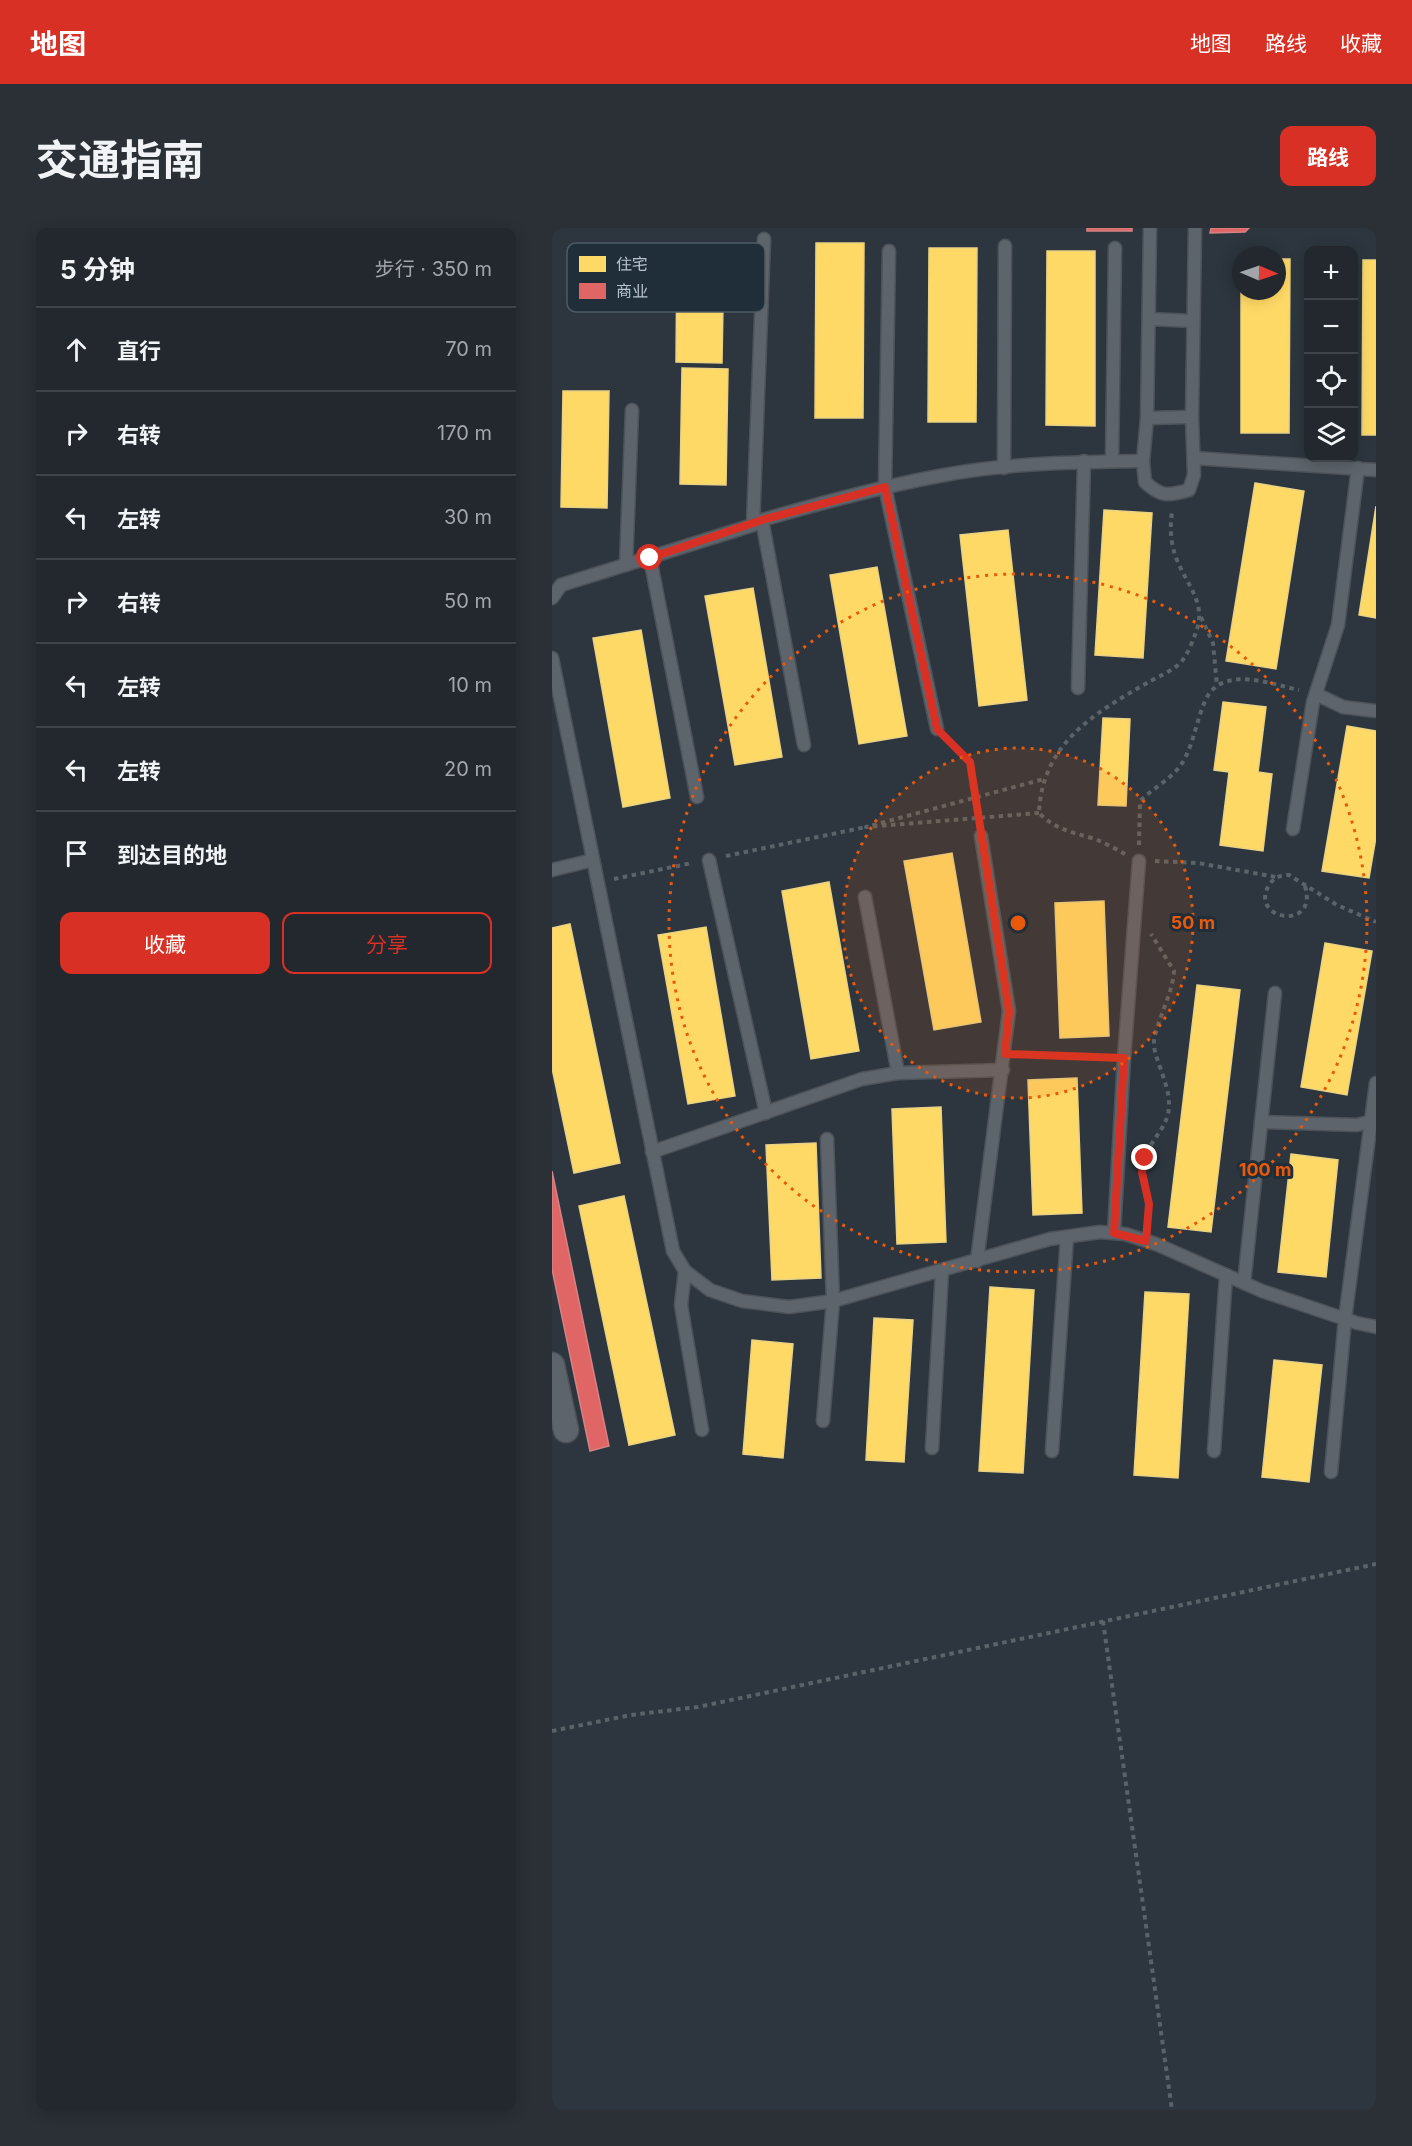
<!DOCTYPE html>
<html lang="zh">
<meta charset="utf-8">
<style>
body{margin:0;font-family:Inter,"Noto Sans SC",sans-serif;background:#2a3036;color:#f1f3f6}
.controls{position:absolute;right:18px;top:18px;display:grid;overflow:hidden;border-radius:12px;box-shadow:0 3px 15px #0003}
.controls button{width:54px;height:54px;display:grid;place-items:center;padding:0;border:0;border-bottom:2px solid #3f444a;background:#22282e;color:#f1f3f6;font:30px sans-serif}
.compass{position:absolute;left:680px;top:18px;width:54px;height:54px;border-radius:50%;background:#22282e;box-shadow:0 3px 15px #0003;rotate:92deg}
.stop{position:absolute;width:18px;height:18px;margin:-14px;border:4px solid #d93025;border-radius:50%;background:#fff}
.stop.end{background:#d93025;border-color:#fff;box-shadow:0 2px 6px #0008}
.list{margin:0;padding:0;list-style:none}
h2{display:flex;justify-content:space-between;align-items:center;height:78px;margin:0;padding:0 24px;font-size:26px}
h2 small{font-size:20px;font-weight:400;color:#a2a6aa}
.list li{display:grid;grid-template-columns:39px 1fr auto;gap:18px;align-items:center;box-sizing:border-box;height:84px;padding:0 24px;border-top:2px solid #3f444a}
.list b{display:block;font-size:22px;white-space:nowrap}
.list em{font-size:20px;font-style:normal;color:#a2a6aa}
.actions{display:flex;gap:12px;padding:18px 24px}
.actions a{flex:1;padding:14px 0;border:2px solid #d93025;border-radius:12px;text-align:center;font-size:21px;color:#d93025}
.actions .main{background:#d93025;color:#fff}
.icon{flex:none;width:33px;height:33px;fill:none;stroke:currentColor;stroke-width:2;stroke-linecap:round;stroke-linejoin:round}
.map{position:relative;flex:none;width:824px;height:1882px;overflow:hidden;border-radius:12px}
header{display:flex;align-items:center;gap:36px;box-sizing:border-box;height:84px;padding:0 30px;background:#d93025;color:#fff}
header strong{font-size:28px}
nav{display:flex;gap:33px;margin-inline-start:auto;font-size:21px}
.intro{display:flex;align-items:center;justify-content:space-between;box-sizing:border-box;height:144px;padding:0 36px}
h1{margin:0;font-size:42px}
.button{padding:15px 27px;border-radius:12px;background:#d93025;color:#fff;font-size:21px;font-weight:700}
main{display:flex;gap:36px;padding:0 36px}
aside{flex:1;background:#22282e;border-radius:12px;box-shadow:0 3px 15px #0003}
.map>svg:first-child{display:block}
.homes{fill:#ffd966;stroke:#ead285;stroke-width:1.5}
.shops{fill:#e06666;stroke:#d48285;stroke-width:1.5}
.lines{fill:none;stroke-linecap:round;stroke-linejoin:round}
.service-casing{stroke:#4c5258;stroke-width:15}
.minor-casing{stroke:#4c5258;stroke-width:27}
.path{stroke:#5b6368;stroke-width:4;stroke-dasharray:4.5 4.5;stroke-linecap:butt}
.service{stroke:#5d646b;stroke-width:12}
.minor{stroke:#5d646b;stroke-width:24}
.route{stroke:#d93025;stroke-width:8}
.ring{fill:none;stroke:#e8590c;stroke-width:3;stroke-dasharray:3 6}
.key{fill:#1f2e39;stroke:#4d5b65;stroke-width:1.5}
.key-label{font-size:16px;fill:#b8c3cd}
.centre{fill:#e8590c;stroke:#1f2e39;stroke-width:3}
.ring-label{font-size:18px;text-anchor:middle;font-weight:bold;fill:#e8590c;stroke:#1f2e39;stroke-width:6;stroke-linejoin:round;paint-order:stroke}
</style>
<header>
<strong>地图</strong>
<nav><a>地图</a><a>路线</a><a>收藏</a></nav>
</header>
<div class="intro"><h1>交通指南</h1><a class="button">路线</a></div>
<main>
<aside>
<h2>5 分钟<small>步行 · 350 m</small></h2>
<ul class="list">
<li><svg class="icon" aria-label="ahead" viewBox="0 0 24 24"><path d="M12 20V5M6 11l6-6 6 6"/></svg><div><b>直行</b></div><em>70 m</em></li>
<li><svg class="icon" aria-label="right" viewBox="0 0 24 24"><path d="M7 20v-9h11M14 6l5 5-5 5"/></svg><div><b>右转</b></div><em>170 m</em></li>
<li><svg class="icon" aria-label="left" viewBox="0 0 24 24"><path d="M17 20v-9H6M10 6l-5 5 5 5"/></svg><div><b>左转</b></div><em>30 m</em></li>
<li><svg class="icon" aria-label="right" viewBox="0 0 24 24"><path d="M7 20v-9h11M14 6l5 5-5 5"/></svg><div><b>右转</b></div><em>50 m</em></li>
<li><svg class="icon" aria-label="left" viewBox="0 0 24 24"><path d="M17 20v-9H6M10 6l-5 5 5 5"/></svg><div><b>左转</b></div><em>10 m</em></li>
<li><svg class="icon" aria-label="left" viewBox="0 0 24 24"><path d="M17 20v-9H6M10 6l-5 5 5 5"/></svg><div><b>左转</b></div><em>20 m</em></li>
<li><svg class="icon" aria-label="arrive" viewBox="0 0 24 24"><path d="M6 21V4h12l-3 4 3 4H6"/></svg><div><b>到达目的地</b></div></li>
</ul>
<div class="actions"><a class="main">收藏</a><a>分享</a></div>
</aside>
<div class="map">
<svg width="824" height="1882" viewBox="0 0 824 1882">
<rect width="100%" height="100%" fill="#2d363e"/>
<g class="homes">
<polygon points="264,15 312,15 311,190 263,190"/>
<polygon points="125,18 172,19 170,135 124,134"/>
<polygon points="377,20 425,20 424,194 376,194"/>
<polygon points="495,23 543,23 543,198 494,197"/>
<polygon points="725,31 738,31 737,205 689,205 689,63 725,63"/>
<polygon points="811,32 824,32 824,207 810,207"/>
<polygon points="130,140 176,141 174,257 128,256"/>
<polygon points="11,163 57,163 55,280 9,279"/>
<polygon points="703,255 752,263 724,441 674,433"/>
<polygon points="824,278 824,390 807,387"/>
<polygon points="552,282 600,285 591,430 543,427"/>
<polygon points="456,302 475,472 427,478 408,307"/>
<polygon points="325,339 355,508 307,516 278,347"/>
<polygon points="201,360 230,529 183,537 153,368"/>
<polygon points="89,402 118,570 71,579 41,410"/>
<polygon points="671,474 714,479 706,544 720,546 711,623 668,617 677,544 662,542"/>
<polygon points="551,490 578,491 574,578 546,577"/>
<polygon points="795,498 824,503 824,609 817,650 770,643"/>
<polygon points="400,625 429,794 382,802 352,633"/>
<polygon points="277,654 307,823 259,831 230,663"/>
<polygon points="552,673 557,808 508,810 503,675"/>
<polygon points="18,696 68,935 22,945 0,840 0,700"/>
<polygon points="154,699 183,868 136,876 106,707"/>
<polygon points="773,715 820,723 795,867 749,859"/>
<polygon points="645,757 688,762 659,1004 616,999"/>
<polygon points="525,850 530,985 481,987 476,852"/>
<polygon points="389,879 394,1014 345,1016 340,881"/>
<polygon points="264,915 269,1050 220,1052 214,917"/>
<polygon points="739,926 786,932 774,1049 726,1044"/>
<polygon points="72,968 123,1207 77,1217 27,978"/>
<polygon points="438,1059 482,1062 471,1245 427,1243"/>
<polygon points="593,1064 637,1066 626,1250 582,1247"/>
<polygon points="322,1090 361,1092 352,1234 314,1232"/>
<polygon points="200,1112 241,1116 231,1230 191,1226"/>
<polygon points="722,1132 770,1137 757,1254 710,1249"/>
</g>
<g class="shops">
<rect x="535" y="0" width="45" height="3"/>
<polygon points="659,0 697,0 693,4 658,5"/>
<polygon points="0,943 57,1218 38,1223 0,1041"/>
</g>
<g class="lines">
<g class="service-casing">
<g id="service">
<path d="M598,0L595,190L591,233L593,254C609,269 616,268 637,262L642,247L640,189L643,0"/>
<polyline points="337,23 333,259 385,501"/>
<polyline points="597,91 641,93"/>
<polyline points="595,190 640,189"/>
<polyline points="642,230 824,242"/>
<polyline points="560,233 563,20"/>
<polyline points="452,240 453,18"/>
<polyline points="210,292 252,517"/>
<polyline points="201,297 212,11"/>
<polyline points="98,330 145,569"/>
<polyline points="74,337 80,182"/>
<path d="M0,370L9,357L201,297L210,292C269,275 327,259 387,248C454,235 524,234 591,233"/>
<polyline points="0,430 121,1023 133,1043 158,1062 190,1073 237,1079 281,1073 498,1011 548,1004 573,1006 604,1016 710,1063 805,1095 824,1099"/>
<polyline points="526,460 532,233"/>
<polyline points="764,466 791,479 824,483"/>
<polyline points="741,601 761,474 786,397 806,240"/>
<polyline points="157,632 214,885"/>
<polyline points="0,642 41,632"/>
<polyline points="313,669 346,845"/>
<polyline points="709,894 805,897 824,892"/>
<polyline points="100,924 310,851 346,845 451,842"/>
<polyline points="562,1005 572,830 587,633"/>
<polyline points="425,1033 457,783 429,608"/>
<polyline points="133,1043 129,1077 150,1202"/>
<polyline points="692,1055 723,765"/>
<polyline points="271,1193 281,1073 275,911"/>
<polyline points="380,1220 390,1043"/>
<polyline points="500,1223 515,1009"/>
<polyline points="662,1223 674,1047"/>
<polyline points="779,1244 793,1091 824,855"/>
</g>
</g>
<g class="minor-casing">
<polyline id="minor" points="0,1137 14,1202"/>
</g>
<g class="path">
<polyline points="649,389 661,415 665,458"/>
<polyline points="396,511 418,534 426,591"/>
<polyline points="487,585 314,599 492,551"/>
<path d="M587,617L588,573C602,559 622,550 632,532C642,514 645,490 654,471C671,437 719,456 747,462"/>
<path d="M573,626C564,621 553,615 543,611C520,604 504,602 487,585C490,516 541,486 595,455C605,449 623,442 630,433C636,425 641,413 644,404C655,376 635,357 625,332C618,315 618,300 620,283"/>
<polyline points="174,628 314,599"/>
<polyline points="603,633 646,635 724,649"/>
<polyline points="62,651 140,635"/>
<path d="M753,658C767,704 696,692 717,657C722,649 729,647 737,647L785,677L824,694"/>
<polyline points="467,827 556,829"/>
<path d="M596,996C598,974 588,954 592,933C597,911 618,900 617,875C617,855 600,826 602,813C606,789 620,768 622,743L599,706"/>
<polyline points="551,1393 620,1882"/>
<polyline points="0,1503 79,1487 146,1479 824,1336"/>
</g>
<use href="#service" class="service"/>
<use href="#minor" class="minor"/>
</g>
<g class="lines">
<polyline class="route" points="98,330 210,292 333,259 385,501 418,534 457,783 453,826 572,830 562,1005 594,1013 597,976 590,944 593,930"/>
</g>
<circle cx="466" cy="695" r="175" fill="#e8590c" fill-opacity=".12"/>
<g class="ring">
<circle cx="466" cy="695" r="175"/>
<circle cx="466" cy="695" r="349"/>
</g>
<rect x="15" y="15" width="198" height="69" rx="9" class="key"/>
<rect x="27" y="28" width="27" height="16" fill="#ffd966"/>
<rect x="27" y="55" width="27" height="16" fill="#e06666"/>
<g class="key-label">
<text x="64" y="42">住宅</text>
<text x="64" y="69">商业</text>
</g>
<circle cx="466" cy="695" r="9" class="centre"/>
<g class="ring-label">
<text x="641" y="701">50 m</text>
<text x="713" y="948">100 m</text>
</g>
</svg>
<div class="controls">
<button>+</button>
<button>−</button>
<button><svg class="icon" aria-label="locate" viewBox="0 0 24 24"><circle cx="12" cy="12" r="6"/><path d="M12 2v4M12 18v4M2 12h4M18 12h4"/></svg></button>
<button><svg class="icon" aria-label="layers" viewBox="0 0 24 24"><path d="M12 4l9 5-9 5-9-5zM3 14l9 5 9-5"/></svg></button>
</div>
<svg class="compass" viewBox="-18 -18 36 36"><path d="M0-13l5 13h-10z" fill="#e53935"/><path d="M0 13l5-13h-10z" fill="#a2a6aa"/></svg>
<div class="stop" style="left:98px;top:330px"></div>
<div class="stop end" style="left:593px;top:930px"></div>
</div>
</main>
